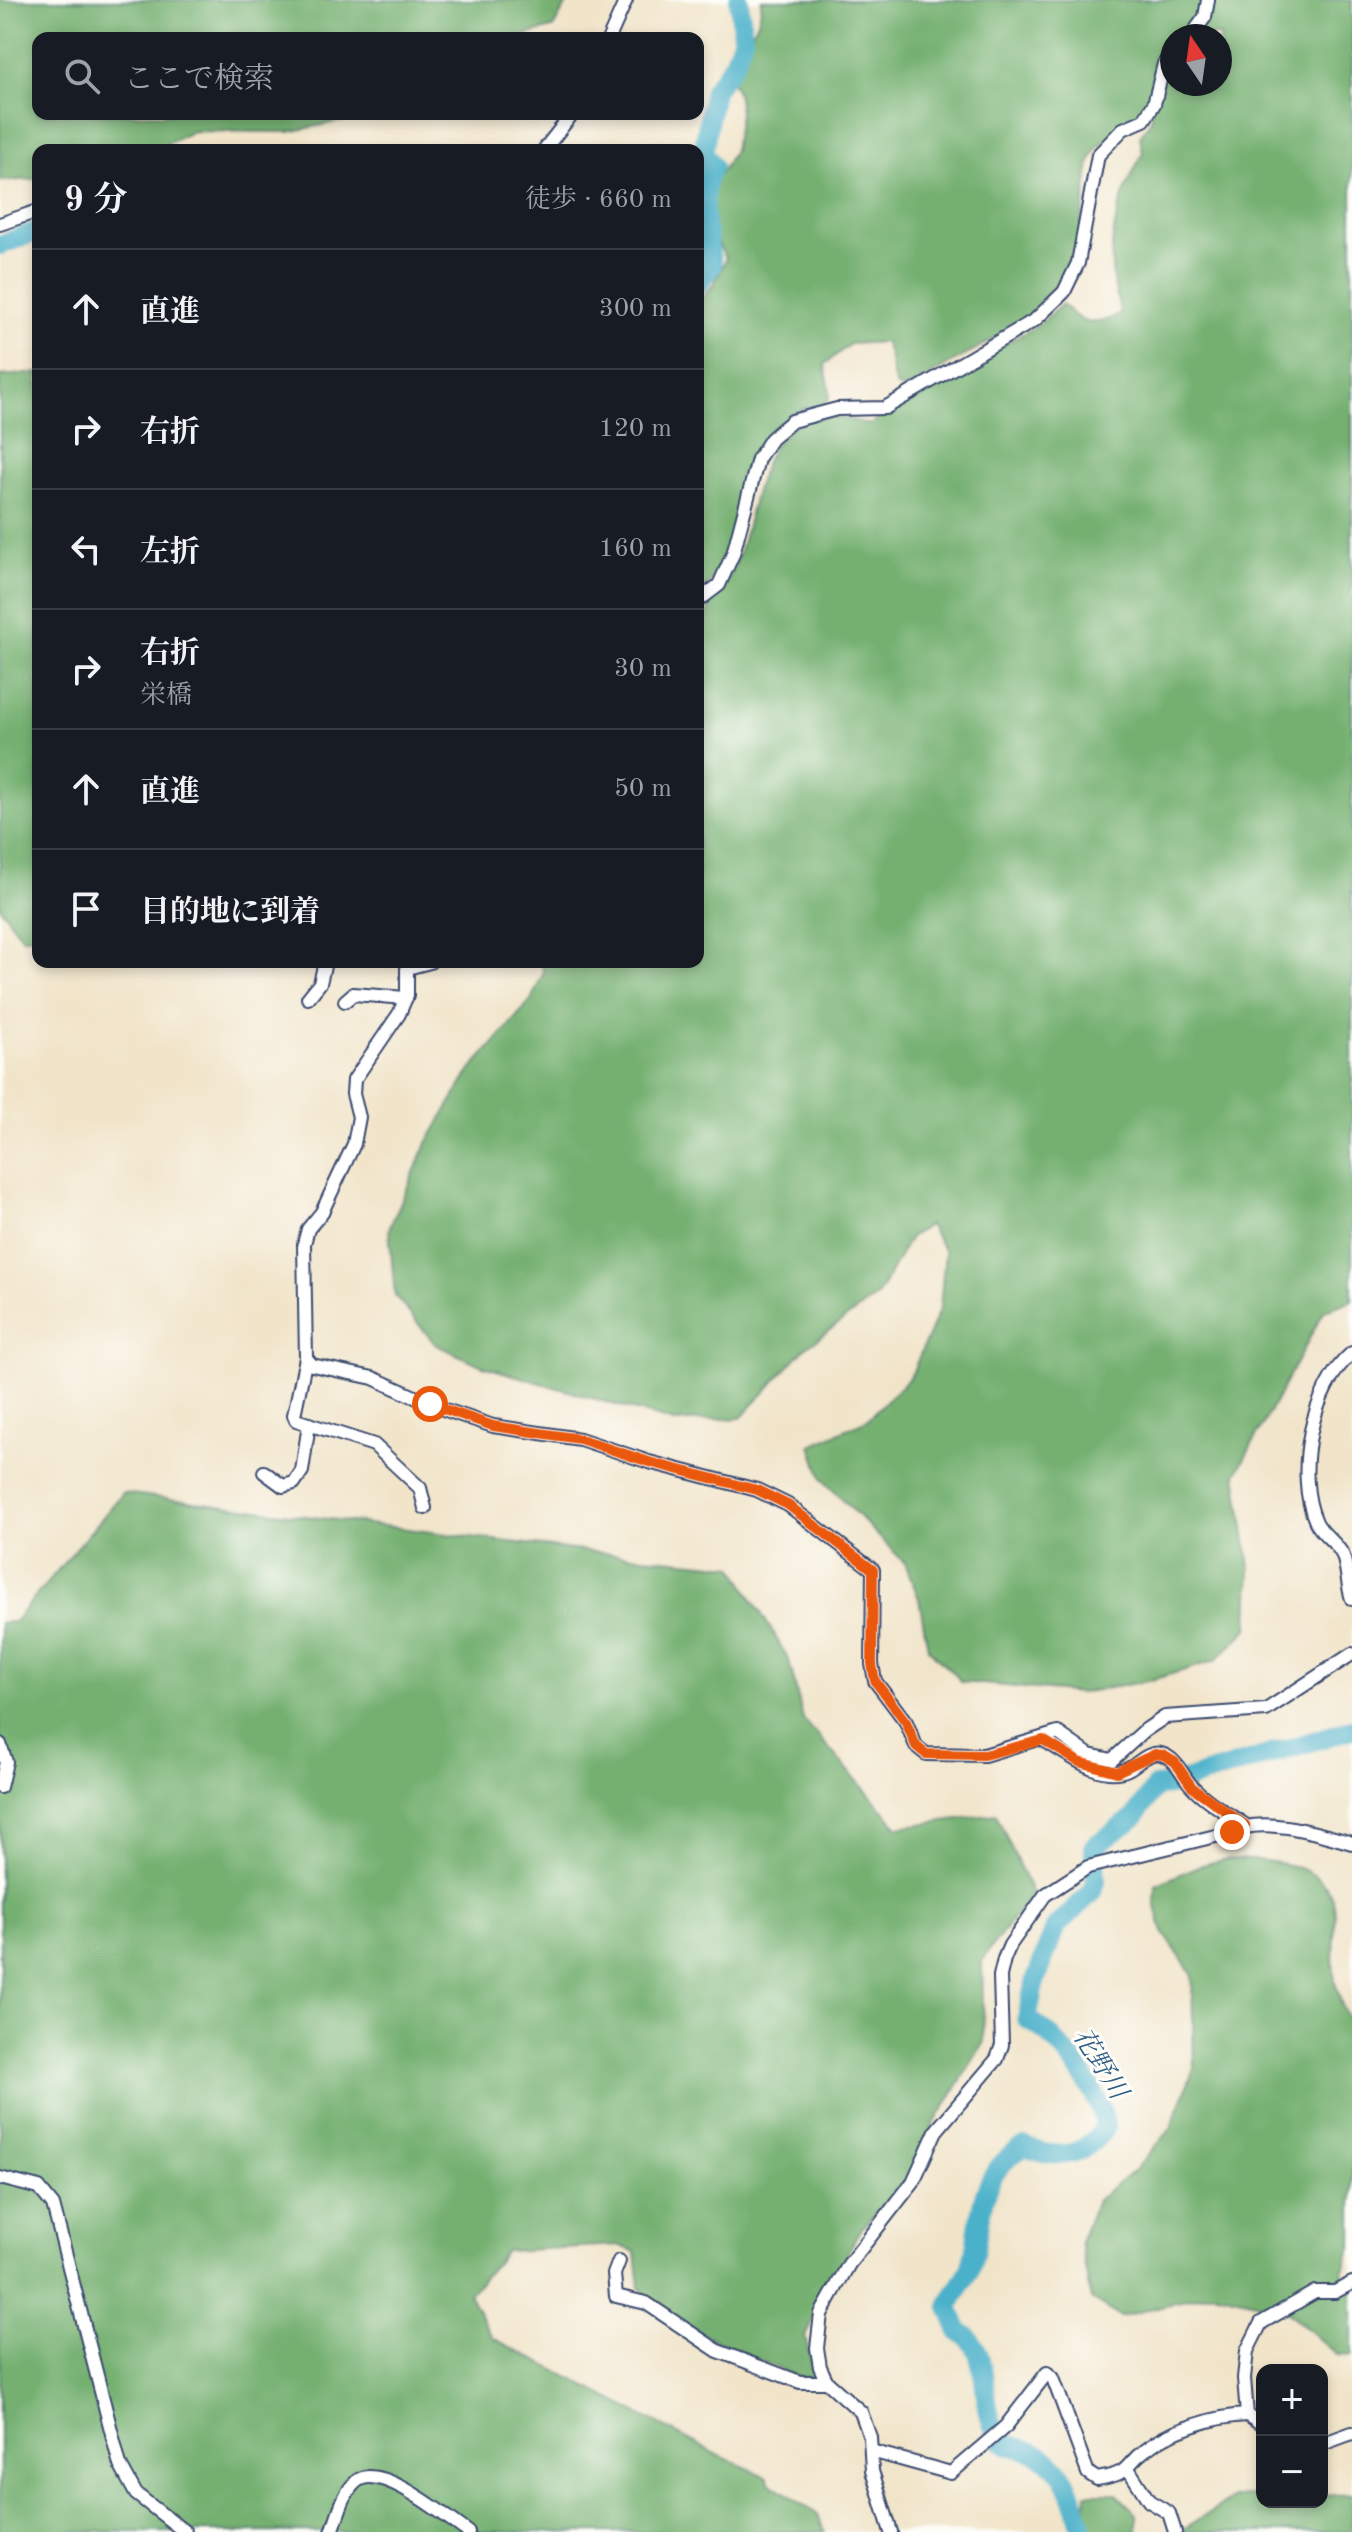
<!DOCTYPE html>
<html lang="ja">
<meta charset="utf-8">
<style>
body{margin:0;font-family:"Old Standard TT","Noto Serif JP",serif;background:#242831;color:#f1f3f6}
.controls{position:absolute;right:24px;bottom:24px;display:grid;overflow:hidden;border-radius:16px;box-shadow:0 4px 12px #0003}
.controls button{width:72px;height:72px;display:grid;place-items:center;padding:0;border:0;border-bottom:2px solid #363941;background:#171b24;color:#f1f3f6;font:40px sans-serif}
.compass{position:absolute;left:1160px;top:24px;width:72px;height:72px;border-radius:50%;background:#171b24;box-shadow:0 4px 12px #0003;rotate:347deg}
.stop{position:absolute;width:24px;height:24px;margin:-18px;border:6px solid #ea580c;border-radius:50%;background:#fff}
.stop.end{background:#ea580c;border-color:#fff;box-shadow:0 2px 8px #0008}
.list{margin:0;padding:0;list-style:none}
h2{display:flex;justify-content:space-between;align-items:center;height:104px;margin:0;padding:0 32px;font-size:34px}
h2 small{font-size:26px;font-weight:400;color:#9ea1a6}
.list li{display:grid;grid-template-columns:52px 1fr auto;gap:24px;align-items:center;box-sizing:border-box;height:120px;padding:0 32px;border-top:2px solid #363941}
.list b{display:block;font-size:30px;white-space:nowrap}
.list p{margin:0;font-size:26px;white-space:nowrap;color:#9ea1a6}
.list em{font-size:26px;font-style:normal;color:#9ea1a6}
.icon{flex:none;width:44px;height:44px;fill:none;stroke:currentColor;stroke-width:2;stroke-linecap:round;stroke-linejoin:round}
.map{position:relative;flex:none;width:1352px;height:2532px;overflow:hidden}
.search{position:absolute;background:#171b24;box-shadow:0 4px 12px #0003;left:32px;top:32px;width:672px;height:88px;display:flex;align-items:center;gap:20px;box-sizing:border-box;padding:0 28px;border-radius:16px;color:#9ea1a6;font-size:30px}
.panel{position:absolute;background:#171b24;box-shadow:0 4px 12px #0003;left:32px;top:144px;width:672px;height:824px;border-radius:16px}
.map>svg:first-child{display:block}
.forest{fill:#74b071;stroke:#487068;stroke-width:2;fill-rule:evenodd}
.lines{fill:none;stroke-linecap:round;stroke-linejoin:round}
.river{stroke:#4bb1ca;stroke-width:20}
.minor-casing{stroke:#3b4a6e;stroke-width:16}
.minor{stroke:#fff;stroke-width:12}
.route{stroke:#ea580c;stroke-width:10}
.labels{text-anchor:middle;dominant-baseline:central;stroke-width:6;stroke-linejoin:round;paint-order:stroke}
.water-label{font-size:26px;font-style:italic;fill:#2c5c84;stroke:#fdfcf7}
</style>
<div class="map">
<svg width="1352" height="2532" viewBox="0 0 1352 2532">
<rect width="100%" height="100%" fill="#fdfcf7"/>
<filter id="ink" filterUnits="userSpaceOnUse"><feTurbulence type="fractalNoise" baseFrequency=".0125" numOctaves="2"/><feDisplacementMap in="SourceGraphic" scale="16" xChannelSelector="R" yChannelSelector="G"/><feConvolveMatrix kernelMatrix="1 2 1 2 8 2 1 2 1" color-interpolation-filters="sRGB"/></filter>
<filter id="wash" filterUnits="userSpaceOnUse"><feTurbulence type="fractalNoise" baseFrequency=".006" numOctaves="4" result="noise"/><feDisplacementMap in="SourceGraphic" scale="32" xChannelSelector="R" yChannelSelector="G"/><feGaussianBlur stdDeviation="1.8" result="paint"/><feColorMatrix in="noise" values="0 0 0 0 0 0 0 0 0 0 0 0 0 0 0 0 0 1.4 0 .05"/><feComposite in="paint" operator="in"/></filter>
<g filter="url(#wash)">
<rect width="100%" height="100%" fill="#f1e4c9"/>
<g class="forest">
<polygon points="0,0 569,0 553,28 514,38 38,38 38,114 374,114 289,132 193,131 155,150 38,150 38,179 0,181"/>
<path d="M761,0H1352V1300L1324,1311L1236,1474L1250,1568L1248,1629L1215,1661L1148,1681L1080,1693L962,1682L928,1648L919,1599L905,1563L822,1479L811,1445L867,1420L911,1376L940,1308L945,1252L929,1225L910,1237L878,1295L805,1348L741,1418L674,1422L483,1366L436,1345L395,1296L389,1229L427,1143L470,1071L531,1000L543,974L542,962H698V638C706,630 706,615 711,604C717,591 729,581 734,568C763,493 754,388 870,425L890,409L1040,324L1062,304C1084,327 1091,326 1120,315C1119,302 1115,291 1113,278C1107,234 1122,190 1143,153L1140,136L1151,120L1152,101L1097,148L1090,162L1079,241L1054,294L1023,322L906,389L897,387C889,373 893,356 884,342L850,344L825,364C825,374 833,391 828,400C823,409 813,405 806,408C790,413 770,428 763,442C737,491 742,557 698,595V304L713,285L726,259L714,236L700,227L699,195L722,171L734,150L740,112L737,92L725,68C736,39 762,38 761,0ZM1172,36H1220V84H1172Z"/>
<polygon points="38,373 38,937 22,937 0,907 0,376"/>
<polygon points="123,1493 574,1550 733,1566 789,1660 803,1719 898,1827 996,1814 1032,1894 982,1960 984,2042 931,2129 912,2175 861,2228 814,2315 805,2337 815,2378 797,2377 672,2320 640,2288 636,2252 618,2245 506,2251 469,2294 493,2338 720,2456 768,2477 771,2483 818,2515 825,2532 0,2532 0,1623 14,1622"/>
<path d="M1226,1859C1265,1860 1335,1860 1335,1915C1335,1942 1329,1969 1339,1995C1342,2005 1344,2015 1352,2023V2247L1342,2272L1352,2285V2356L1337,2355L1284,2309L1214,2292L1120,2317L1091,2299L1080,2242L1097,2200L1136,2169L1171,2128L1194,2068L1192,1974L1163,1932L1155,1903L1156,1885L1198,1866Z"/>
<polygon points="1086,2493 1116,2493 1137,2514 1137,2532 1091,2532 1085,2513"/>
<polygon points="1262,2493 1262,2502 1322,2502 1322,2496 1352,2494 1352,2532 1184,2532 1185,2528 1234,2498"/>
</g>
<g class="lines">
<g class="river">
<polyline points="0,245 38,231"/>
<path d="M698,284L712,265C706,232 697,196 712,166L703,153L714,90L734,63L743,38L739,0"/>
<path d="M1083,2532C1073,2496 1067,2463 1027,2450C1018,2447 1005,2446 999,2437C978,2409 993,2345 959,2332L949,2307C954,2291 968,2280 972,2263C982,2221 976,2171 1025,2147C1056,2160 1085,2158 1105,2127C1103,2094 1057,2034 1027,2019L1034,1985L1055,1928L1092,1892L1096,1881L1094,1846L1134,1818L1156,1786L1171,1785L1352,1729"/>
</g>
</g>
</g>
<g filter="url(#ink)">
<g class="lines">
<g class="minor-casing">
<g id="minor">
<polyline points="1191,36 1205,17 1208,0"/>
<polyline points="609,38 626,0"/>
<polyline points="544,150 572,114"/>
<polyline points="0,224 38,211"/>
<polyline points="698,601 719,585 733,554 758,459 771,439 792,421 837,409 885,408 1035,320 1064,292 1078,263 1098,155 1123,129 1144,120 1154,104 1164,64 1172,54"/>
<polyline points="308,998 320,983 325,962"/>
<polyline points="345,1001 353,994 406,998"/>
<path d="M1352,1353C1312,1386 1294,1474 1316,1522C1322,1535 1338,1543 1343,1556C1348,1570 1347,1585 1352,1599"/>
<polyline points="306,1358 312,1365 373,1378 437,1407 493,1426 580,1439 649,1462 757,1490 788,1505 873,1570 872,1664 875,1681 906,1722 916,1746 926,1754 984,1755 1058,1733 1089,1755 1112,1760 1144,1731 1165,1717 1266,1710 1352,1654"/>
<polyline points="264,1472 283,1486 294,1483 302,1471 309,1424"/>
<polyline points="425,1508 420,1488 374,1445 296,1420 294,1415 306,1358 304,1244 308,1229 322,1212 354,1144 359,1117 353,1094 354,1080 399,1014 407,995 407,968 430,962"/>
<path d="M1043,1740C1067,1753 1100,1782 1128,1769C1138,1764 1148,1751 1161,1754C1176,1758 1181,1773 1190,1784C1204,1800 1227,1813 1245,1825"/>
<polyline points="0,1744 6,1762 0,1787"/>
<polyline points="0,2178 39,2188 53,2205 120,2465 136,2494 185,2532"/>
<polyline points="619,2261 614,2274 616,2296 646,2303 718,2351 800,2382 827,2382"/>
<polyline points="1247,2415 1244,2378 1247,2351 1261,2323 1315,2292 1335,2292 1352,2283"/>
<polyline points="1322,2444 1352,2433"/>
<path d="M871,2451L951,2473L1006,2426L1047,2373L1053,2378L1088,2473L1097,2479C1133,2473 1122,2467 1145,2450C1170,2430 1216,2416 1247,2415L1262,2425"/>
<polyline points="1129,2470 1149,2501 1169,2513 1175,2532"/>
<path d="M332,2532C338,2516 343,2492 357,2481C381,2462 446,2517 468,2532"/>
<path d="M891,2532L872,2471L870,2437L861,2412L827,2382L820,2367L817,2348L821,2314L849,2264L913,2182L936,2131L997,2059L1002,2045L1000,1976L1004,1959L1010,1945L1045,1895L1088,1867L1232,1832C1262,1815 1320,1834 1352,1843"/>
</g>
</g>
<use href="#minor" class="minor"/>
</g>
</g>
<g class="lines" filter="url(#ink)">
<polyline class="route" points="430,1404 493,1426 580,1439 649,1462 757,1490 788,1505 873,1570 872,1664 875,1681 906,1722 916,1746 926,1754 984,1755 1043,1740 1079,1762 1117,1772 1155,1754 1163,1755 1175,1762 1192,1787 1245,1825 1232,1832"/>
</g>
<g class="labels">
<g class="water-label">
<text transform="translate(1099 2064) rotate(58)">花野川</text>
</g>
</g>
</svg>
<div class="controls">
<button>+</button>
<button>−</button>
</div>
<svg class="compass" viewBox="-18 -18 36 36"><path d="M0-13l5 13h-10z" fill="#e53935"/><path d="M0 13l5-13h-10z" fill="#9ea1a6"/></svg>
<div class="stop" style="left:430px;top:1404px"></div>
<div class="stop end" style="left:1232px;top:1832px"></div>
<div class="search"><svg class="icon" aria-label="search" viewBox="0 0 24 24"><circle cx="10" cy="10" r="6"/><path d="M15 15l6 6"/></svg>ここで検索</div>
<section class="panel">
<h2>9 分<small>徒歩 · 660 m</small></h2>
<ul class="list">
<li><svg class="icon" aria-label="ahead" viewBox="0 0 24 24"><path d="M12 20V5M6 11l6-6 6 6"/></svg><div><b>直進</b></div><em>300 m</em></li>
<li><svg class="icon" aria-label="right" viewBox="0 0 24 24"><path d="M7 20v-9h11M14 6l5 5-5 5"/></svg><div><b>右折</b></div><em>120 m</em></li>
<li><svg class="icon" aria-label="left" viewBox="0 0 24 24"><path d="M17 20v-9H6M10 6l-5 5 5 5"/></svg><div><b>左折</b></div><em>160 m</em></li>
<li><svg class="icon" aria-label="right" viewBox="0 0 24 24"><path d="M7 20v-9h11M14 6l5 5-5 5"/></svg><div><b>右折</b><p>栄橋</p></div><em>30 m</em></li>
<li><svg class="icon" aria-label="ahead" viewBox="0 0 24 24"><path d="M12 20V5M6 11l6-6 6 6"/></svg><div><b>直進</b></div><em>50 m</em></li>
<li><svg class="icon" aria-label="arrive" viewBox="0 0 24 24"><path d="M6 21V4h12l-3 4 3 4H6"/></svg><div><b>目的地に到着</b></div></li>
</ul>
</section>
</div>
